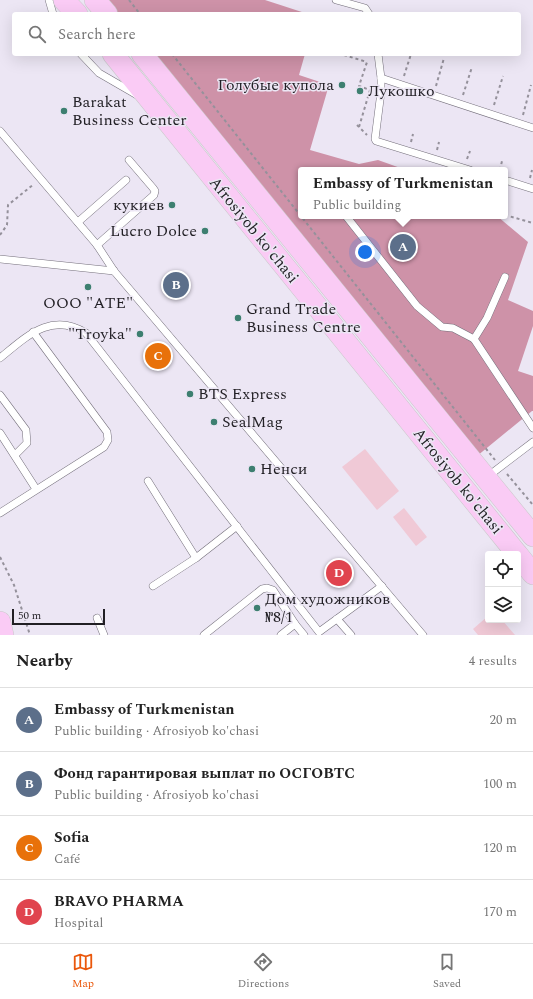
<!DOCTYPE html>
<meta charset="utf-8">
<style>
body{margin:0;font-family:Spectral,serif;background:#f6f6f6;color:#222}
.controls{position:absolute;right:12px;bottom:12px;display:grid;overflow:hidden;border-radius:4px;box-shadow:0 4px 16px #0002}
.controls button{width:36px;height:36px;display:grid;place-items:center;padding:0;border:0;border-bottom:1px solid #e0e0e0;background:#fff;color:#222;font:20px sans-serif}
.scale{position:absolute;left:12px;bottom:10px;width:93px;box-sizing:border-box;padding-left:4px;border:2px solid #211f24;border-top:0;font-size:11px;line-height:14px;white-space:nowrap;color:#211f24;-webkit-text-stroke:3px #ece6f4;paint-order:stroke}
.you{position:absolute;left:365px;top:252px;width:14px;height:14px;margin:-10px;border:3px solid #fff;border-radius:50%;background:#1a73e8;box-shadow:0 0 0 6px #1a73e833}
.badge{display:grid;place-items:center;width:26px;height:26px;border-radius:50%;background:#ea580c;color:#fff;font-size:13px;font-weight:700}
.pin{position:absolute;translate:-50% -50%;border:2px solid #fff;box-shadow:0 1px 4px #0006}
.popup{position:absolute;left:298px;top:167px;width:210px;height:52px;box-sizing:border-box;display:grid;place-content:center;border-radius:4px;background:#fff;filter:drop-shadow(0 1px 3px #0005);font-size:13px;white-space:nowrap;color:#767676}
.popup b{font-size:15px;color:#222}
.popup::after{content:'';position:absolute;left:50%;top:100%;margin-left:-8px;border:8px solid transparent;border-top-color:#fff}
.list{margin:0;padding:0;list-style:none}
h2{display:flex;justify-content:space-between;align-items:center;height:52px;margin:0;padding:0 16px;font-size:17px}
h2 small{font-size:13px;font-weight:400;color:#767676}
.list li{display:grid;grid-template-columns:26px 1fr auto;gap:12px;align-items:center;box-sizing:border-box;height:64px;padding:0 16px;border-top:1px solid #e0e0e0}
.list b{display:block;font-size:15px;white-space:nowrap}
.list p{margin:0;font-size:13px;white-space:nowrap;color:#767676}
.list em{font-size:13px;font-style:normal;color:#767676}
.icon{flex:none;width:22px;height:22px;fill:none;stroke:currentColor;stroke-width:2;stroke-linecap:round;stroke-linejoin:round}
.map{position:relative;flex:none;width:533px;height:635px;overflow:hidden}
.search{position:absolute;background:#fff;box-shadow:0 4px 16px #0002;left:12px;right:12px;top:12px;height:44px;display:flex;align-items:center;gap:10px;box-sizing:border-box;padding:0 14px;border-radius:4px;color:#767676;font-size:15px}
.sheet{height:308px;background:#fff}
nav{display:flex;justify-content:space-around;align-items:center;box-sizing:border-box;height:56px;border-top:1px solid #e0e0e0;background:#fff;font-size:11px;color:#767676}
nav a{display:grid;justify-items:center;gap:2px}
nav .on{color:#ea580c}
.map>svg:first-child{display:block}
.green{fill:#f0c9d6}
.forest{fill:#ce92a8}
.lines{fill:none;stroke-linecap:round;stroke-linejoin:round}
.lane-casing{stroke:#746f7b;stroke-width:8}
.primary-casing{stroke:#cac9ca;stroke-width:22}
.path{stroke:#95919b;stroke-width:2;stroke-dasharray:3 3;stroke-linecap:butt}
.lane{stroke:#fff;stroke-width:7}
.primary{stroke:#facbf5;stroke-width:21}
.poi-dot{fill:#3d7f70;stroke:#ece6f4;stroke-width:1.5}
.labels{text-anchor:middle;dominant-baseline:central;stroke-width:3;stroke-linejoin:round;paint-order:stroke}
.poi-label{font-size:16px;fill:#211f24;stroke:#ece6f4;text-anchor:start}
.street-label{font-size:16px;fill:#211f24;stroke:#ece6f4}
</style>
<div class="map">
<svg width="533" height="635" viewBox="0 0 533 635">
<rect width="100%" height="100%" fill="#ece6f4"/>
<g class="green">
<polygon points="365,449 399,491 377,510 342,467"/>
<polygon points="404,508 427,537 416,546 393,517"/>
<polygon points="488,616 488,620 502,620 515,635 478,635 473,629"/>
</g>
<g class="forest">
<polygon points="107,0 265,0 308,14 119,14"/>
<polygon points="152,54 305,54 299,75 329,85 310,150 359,164 378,160 406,170 301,170 301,216 497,216 528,242 508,300 533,311 533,326 518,371 533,376 533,411 532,411 477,456"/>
</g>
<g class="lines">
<g class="lane-casing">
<g id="lane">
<polyline points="49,0 53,14"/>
<polyline points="336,0 365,8 369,14"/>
<polyline points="81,54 99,73 137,95"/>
<polyline points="378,54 381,78 381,92 375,139 376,141 470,170"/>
<polyline points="381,78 533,128"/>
<polyline points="0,131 97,245 114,271 423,635"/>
<polyline points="505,180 533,189"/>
<polyline points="346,216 417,306 442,327 453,328 474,339 533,428"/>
<polyline points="78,222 126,180"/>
<polyline points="97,245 154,195 155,191 153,188 129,160"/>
<polyline points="0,259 114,271"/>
<polyline points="474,339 487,318 505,277"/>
<path d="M0,358C26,337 51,311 86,333L319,632L382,586"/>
<polyline points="0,395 26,430 27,443 15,455"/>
<polyline points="0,433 36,489"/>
<polyline points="487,477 533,442"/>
<polyline points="148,481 196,558"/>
<polyline points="0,513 104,447 108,440 107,432 33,332"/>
<polyline points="153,586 196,558 237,526"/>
<polyline points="97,618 104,635"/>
<polyline points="337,619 351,635"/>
<polyline points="295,624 304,635"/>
<polyline points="204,635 262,589 267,588 273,590 295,624 281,635"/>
</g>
</g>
<g class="primary-casing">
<g id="primary">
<polyline points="64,0 77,14"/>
<polyline points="95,0 107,14"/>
<polyline points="113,54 517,554"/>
<polyline points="142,54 533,536"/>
<polyline points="518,555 533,574"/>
<polyline points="0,622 3,635"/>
</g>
</g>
<g class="path">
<polyline points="129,0 140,14"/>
<polyline points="172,54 495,460"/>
<polyline points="344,55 367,62"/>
<polyline points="404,76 411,54"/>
<polyline points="436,86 444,58"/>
<polyline points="463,95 472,67"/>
<polyline points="494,105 503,76"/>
<polyline points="523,115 531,85"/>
<polyline points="357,125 367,135"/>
<polyline points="359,127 370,90 359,86 367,62"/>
<polyline points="411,142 413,134"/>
<polyline points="437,150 439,142"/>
<polyline points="467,159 470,151"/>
<polyline points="500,170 502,161"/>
<polyline points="530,178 532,170"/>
<polyline points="505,215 533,223"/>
<polyline points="0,235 7,225 8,205 34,184"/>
<polyline points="507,474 533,505"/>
<polyline points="0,557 14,585 30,635"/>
</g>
<use href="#lane" class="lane"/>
<use href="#primary" class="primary"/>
</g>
<g class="poi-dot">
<circle cx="342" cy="85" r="4"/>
<circle cx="360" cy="91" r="4"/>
<circle cx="64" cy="111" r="4"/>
<circle cx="172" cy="205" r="4"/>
<circle cx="205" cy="231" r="4"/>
<circle cx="88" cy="287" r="4"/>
<circle cx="238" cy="318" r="4"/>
<circle cx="140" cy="334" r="4"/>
<circle cx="190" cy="394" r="4"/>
<circle cx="214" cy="422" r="4"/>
<circle cx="252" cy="469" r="4"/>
<circle cx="257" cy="608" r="4"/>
</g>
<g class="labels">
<g class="poi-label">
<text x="334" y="85" text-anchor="end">Голубые купола</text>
<text x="368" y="91">Лукошко</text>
<text x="72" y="102">Barakat<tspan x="72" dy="18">Business Center</tspan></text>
<text x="164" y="205" text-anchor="end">кукиев</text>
<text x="197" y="231" text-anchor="end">Lucro Dolce</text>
<text x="88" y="303" text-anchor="middle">OOO "ATE"</text>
<text x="246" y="309">Grand Trade<tspan x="246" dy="18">Business Centre</tspan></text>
<text x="132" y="334" text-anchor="end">"Troyka"</text>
<text x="198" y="394">BTS Express</text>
<text x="222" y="422">SealMag</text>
<text x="260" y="469">Ненси</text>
<text x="265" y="599">Дом художников<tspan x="265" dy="18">№8/1</tspan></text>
</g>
<g class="street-label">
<text transform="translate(254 230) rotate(51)">Afrosiyob ko'chasi</text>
<text transform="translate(458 481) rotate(51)">Afrosiyob ko'chasi</text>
</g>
</g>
</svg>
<div class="controls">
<button><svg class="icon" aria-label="locate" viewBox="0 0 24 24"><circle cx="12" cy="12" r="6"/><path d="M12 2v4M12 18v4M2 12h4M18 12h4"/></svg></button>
<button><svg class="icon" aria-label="layers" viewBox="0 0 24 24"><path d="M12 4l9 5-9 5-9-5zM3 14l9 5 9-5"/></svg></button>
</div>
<div class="scale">50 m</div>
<div class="you"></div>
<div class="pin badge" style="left:403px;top:247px;background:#5c6f8a">A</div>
<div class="popup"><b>Embassy of Turkmenistan</b>Public building</div>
<div class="pin badge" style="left:176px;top:285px;background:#5c6f8a">B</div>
<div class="pin badge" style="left:158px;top:356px;background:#e8710a">C</div>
<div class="pin badge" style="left:339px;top:573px;background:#e0444e">D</div>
<div class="search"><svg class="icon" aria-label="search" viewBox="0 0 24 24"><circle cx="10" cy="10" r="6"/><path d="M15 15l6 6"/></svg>Search here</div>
</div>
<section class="sheet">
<h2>Nearby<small>4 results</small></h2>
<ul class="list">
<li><span class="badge" style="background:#5c6f8a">A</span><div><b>Embassy of Turkmenistan</b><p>Public building · Afrosiyob ko'chasi</p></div><em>20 m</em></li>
<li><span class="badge" style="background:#5c6f8a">B</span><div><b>Фонд гарантировая выплат по ОСГОВТС</b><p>Public building · Afrosiyob ko'chasi</p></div><em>100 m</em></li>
<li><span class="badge" style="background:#e8710a">C</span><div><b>Sofia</b><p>Café</p></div><em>120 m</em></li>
<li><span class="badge" style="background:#e0444e">D</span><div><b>BRAVO PHARMA</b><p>Hospital</p></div><em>170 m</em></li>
</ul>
</section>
<nav>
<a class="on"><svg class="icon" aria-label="map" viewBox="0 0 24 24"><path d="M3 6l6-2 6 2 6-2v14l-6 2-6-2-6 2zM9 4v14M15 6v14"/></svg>Map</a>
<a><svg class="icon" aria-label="directions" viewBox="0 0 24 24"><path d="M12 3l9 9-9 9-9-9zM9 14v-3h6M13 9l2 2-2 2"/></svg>Directions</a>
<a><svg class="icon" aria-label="saved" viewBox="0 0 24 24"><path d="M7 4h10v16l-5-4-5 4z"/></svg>Saved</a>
</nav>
